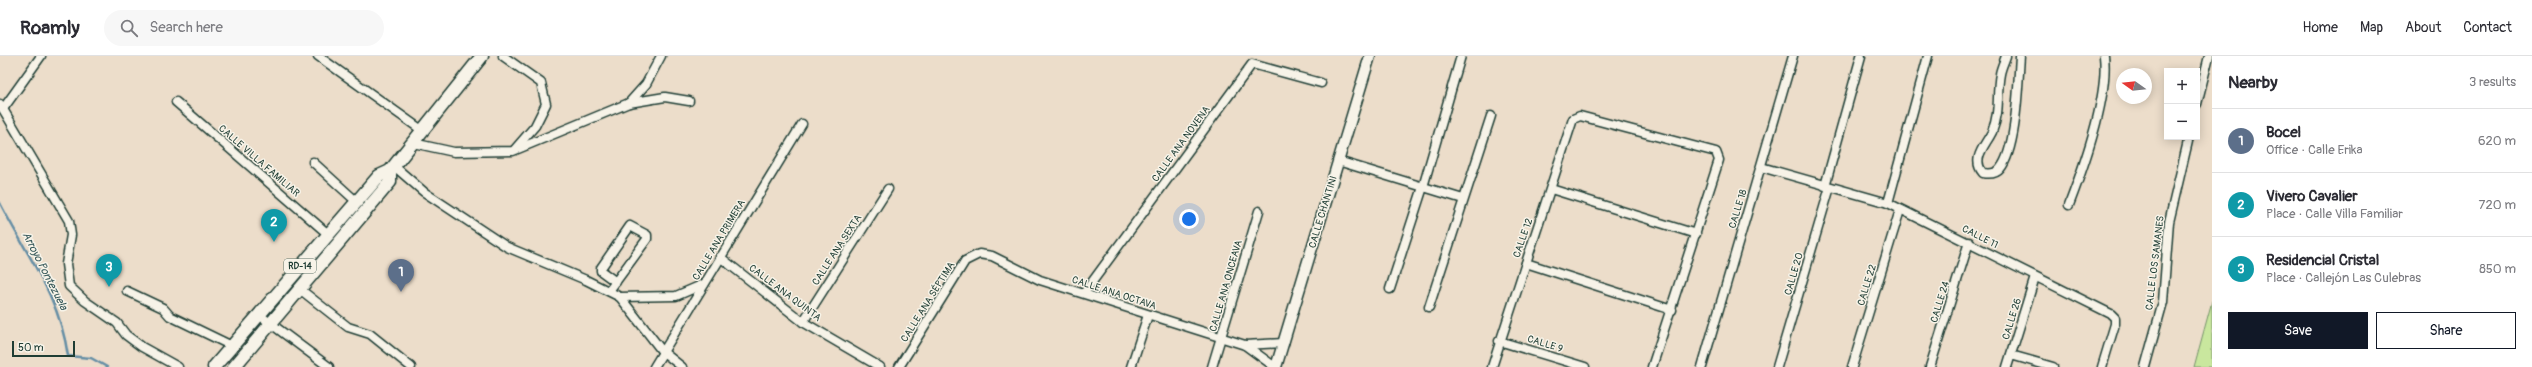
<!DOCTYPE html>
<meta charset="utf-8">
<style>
body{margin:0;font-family:Pangolin,sans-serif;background:#f7f7f7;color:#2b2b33}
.controls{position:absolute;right:12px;top:12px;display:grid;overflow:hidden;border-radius:0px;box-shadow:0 2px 10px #0003}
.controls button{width:36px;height:36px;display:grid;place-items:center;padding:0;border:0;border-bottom:1px solid #e1e1e2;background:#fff;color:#2b2b33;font:20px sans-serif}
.compass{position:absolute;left:2116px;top:12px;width:36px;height:36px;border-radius:50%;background:#fff;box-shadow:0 2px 10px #0003;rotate:285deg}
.scale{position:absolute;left:12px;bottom:10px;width:63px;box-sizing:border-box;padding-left:4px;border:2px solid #1f3d34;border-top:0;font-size:11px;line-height:14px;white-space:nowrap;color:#1f3d34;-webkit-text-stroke:3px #f7f3e8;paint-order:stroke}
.you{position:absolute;left:1189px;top:163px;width:14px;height:14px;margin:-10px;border:3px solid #fff;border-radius:50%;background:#1a73e8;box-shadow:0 0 0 6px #1a73e833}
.badge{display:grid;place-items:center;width:26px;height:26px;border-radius:50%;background:#111827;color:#fff;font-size:13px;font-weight:700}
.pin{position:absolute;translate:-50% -33px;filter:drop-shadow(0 1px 2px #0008)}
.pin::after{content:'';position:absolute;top:21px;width:14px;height:12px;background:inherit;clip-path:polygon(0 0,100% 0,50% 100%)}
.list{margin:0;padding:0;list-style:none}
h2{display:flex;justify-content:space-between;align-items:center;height:52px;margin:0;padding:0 16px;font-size:17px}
h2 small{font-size:13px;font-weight:400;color:#7c7c81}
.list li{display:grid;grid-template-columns:26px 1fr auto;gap:12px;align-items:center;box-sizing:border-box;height:64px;padding:0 16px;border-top:1px solid #e1e1e2}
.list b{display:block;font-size:15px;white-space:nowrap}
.list p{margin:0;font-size:13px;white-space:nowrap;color:#7c7c81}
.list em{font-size:13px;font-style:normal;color:#7c7c81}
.actions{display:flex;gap:8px;padding:12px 16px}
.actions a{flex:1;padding:9px 0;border:1px solid #111827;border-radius:0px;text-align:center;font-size:14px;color:#111827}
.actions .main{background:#111827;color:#fff}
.icon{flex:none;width:22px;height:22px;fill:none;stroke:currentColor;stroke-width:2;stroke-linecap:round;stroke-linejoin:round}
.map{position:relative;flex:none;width:2212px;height:311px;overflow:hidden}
header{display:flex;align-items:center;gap:24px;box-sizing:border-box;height:56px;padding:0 20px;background:#fff;border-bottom:1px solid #e1e1e2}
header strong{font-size:19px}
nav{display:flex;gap:22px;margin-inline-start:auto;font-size:14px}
.search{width:280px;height:36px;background:#f7f7f7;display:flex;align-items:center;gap:10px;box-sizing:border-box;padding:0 14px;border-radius:22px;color:#7c7c81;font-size:15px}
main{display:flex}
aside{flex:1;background:#fff}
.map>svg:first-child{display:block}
.green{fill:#c9e79e;stroke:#749269}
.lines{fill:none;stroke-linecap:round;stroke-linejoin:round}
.stream{stroke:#658ea5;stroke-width:2.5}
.minor-casing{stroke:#1f3d34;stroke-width:11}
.tertiary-casing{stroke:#1f3d34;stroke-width:13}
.primary-casing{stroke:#1f3d34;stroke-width:15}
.minor{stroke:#f7f3e8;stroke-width:8}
.tertiary{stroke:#f7f3e8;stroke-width:10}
.primary{stroke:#f7f3e8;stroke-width:12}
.labels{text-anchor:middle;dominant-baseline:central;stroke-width:3;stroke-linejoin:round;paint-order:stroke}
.shield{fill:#f7f3e8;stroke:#60746a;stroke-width:1}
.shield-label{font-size:9px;font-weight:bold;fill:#1f3d34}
.street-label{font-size:10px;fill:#1f3d34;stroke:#f7f3e8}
.water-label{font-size:11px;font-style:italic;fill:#36585a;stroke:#f7f3e8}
</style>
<header>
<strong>Roamly</strong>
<div class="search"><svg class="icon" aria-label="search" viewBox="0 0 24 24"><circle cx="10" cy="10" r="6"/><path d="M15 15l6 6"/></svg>Search here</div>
<nav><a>Home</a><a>Map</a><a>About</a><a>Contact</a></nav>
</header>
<main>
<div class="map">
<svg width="2212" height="311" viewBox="0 0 2212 311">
<rect width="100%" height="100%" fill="#ecddca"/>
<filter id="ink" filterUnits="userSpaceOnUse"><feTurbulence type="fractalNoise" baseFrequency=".025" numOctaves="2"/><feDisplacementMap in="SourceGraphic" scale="8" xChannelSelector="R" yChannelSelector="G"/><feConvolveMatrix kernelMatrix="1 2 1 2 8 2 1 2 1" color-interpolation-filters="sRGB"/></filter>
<g filter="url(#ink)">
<polygon class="green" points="2212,245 2212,311 2194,311"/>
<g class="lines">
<path class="stream" d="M0,147C27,200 59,239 68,300L91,302L107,311"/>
<g class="minor-casing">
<g id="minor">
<polyline points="318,0 423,75"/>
<polyline points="503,0 541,27 546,48 535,70 515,93"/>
<path d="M2006,0C2004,6 2001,12 2000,18C1996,38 2001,54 1992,76C1985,90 1971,103 1983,117C1989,118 1996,118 2000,113C2017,93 2018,26 2020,0"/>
<polyline points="176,46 328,178"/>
<polyline points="629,47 665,41 689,45"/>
<polyline points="0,48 69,165 71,179 66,208 69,230 85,245 117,267 126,279 142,291 178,311"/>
<polyline points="2197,48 2209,0"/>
<polyline points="3,53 41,0"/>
<polyline points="413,87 454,96 513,95 629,47 646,28 661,0"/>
<polyline points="1338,105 1463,143"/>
<polyline points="313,106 357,146"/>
<polyline points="394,110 424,136 507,191 586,224 620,241 662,295 682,311"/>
<polyline points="1761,111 1888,147 2111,258 2115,262 2115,268 2102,311"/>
<polyline points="1825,130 1861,0"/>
<polyline points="1551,133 1696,178"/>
<polyline points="1888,147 1928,0"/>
<path d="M2069,149C2084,110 2109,41 2104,0"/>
<polyline points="720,201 803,266 880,311"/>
<polyline points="1526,207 1672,254"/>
<polyline points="1390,233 1423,131 1461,0"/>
<polyline points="301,234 348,271 370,278 411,311"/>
<polyline points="127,235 163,252 170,260 232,290"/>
<polyline points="609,235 647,183 647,179 630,170 601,212 601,215 616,226"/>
<polyline points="1084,237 1252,8 1321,27"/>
<polyline points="620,241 676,240 704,228"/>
<polyline points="1429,251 1491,60"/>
<polyline points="258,258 329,311"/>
<polyline points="803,266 888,133"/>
<polyline points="1499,285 1585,311"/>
<polyline points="1245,289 1284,287"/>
<polyline points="2011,299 2053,311"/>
<polyline points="654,311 802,68"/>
<polyline points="899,311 965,205 979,198 992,200 1040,224 1245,289 1275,311"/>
<polyline points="1131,311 1148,259"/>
<polyline points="1212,311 1259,155"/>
<polyline points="1492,311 1573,63 1580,60 1716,96 1719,104 1652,311"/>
<polyline points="1702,311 1793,0"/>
<polyline points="1777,311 1830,131"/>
<polyline points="1852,311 1900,154"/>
<polyline points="1930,311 1969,186"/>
<polyline points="2007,311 2035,221"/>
<polyline points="2145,311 2163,246 2169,166 2189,81"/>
</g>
</g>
<g class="tertiary-casing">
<polyline id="tertiary" points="1276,311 1370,0"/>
</g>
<g class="primary-casing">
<g id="primary">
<polyline points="214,311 379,120 390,115 482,0"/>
<polyline points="234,311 390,126 390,115"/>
</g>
</g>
<use href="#minor" class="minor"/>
<use href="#tertiary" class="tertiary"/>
<use href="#primary" class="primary"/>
</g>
</g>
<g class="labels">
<rect class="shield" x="284" y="203" width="32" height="14" rx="3"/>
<g class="shield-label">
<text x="300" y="210">RD-14</text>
</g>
<g class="street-label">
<text transform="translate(1181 88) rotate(-54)">CALLE ANA NOVENA</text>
<text transform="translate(259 105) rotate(41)">CALLE VILLA FAMILIAR</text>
<text transform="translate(1738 153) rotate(-73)">CALLE 18</text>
<text transform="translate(1323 156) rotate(-73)">CALLE CHANTINI</text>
<text transform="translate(1980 181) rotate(27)">CALLE 11</text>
<text transform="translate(1523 182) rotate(-71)">CALLE 12</text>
<text transform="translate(719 184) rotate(-59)">CALLE ANA PRIMERA</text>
<text transform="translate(837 194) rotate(-57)">CALLE ANA SEXTA</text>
<text transform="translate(2155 207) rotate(-83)">CALLE LOS SAMANES</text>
<text transform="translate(1794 218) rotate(-74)">CALLE 20</text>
<text transform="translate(1867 229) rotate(-73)">CALLE 22</text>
<text transform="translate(1226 230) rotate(-74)">CALLE ANA ONCEAVA</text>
<text transform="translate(785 237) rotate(37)">CALLE ANA QUINTA</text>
<text transform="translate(1114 237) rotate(18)">CALLE ANA OCTAVA</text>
<text transform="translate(928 246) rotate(-58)">CALLE ANA SÉPTIMA</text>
<text transform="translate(1940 246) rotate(-73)">CALLE 24</text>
<text transform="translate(2012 263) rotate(-73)">CALLE 26</text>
<text transform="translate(1545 288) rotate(17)">CALLE 9</text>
</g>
<g class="water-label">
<text transform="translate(45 215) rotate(63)">Arroyo Pontezuela</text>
</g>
</g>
</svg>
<div class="controls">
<button>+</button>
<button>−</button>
</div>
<svg class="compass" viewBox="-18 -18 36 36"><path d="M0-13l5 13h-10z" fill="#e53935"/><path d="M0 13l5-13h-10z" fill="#7c7c81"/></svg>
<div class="scale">50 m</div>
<div class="you"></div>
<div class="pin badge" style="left:401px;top:236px;background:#5c6f8a">1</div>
<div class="pin badge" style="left:274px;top:186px;background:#0f9aa8">2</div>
<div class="pin badge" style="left:109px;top:231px;background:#0f9aa8">3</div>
</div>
<aside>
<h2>Nearby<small>3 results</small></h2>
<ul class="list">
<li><span class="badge" style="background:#5c6f8a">1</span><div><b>Bocel</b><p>Office · Calle Erika</p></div><em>620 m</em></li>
<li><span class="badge" style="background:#0f9aa8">2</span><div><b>Vivero Cavalier</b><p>Place · Calle Villa Familiar</p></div><em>720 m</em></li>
<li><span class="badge" style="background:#0f9aa8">3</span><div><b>Residencial Cristal</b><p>Place · Callejón Las Culebras</p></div><em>850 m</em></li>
</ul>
<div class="actions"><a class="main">Save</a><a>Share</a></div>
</aside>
</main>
